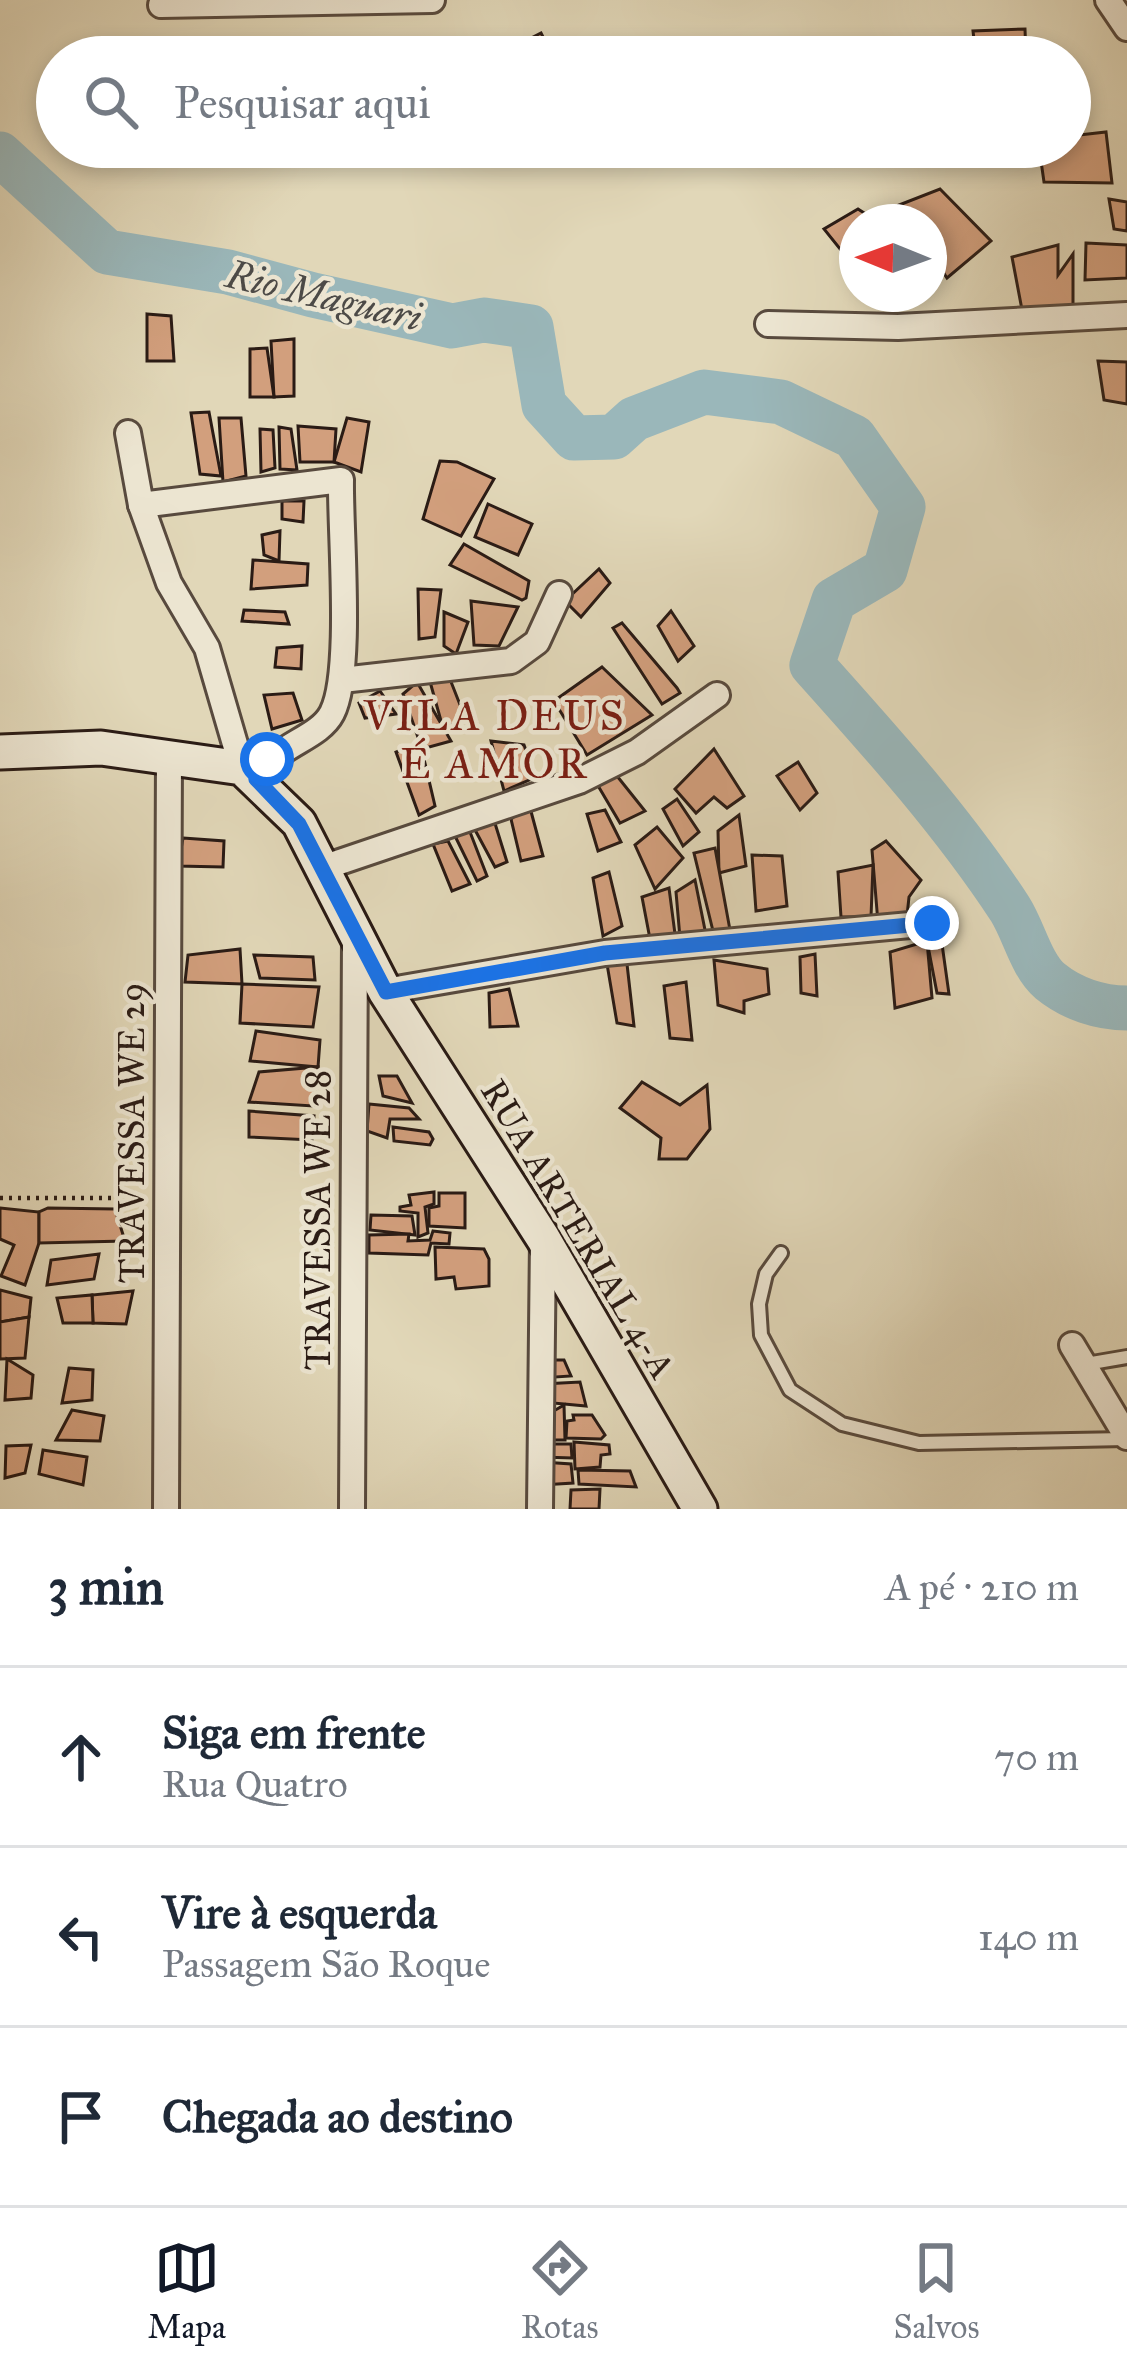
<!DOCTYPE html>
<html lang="pt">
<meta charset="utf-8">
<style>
body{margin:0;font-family:"IM FELL Great Primer",serif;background:#f6f6f7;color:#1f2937}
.compass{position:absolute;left:839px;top:204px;width:108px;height:108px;border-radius:50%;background:#fff;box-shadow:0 6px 18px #0003;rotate:271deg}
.stop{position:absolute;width:36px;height:36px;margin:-27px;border:9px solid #1a73e8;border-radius:50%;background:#fff}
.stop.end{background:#1a73e8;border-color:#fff;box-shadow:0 3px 12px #0008}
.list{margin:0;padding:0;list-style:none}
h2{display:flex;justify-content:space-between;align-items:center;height:156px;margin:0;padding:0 48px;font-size:51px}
h2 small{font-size:39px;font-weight:400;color:#747a83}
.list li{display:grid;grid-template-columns:78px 1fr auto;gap:36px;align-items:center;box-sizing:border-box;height:180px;padding:0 48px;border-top:3px solid #e0e1e3}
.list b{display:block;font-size:45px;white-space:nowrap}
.list p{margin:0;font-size:39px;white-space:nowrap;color:#747a83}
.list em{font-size:39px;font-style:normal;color:#747a83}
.icon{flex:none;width:66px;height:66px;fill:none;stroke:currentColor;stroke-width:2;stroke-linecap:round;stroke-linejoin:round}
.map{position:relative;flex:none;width:1127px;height:1509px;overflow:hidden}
.search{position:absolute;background:#fff;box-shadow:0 6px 18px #0003;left:36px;right:36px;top:36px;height:132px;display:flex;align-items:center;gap:30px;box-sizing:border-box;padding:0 42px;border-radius:66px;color:#747a83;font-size:45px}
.sheet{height:696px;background:#fff}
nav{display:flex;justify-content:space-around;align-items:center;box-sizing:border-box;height:168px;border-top:3px solid #e0e1e3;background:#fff;font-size:33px;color:#747a83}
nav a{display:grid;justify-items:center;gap:6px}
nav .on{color:#111827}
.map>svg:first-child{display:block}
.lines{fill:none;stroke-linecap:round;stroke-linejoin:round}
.river{stroke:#9ab7ba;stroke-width:45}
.building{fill:#d29f7d;stroke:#2a1b15;stroke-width:3}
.lane-casing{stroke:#584a3e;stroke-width:18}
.street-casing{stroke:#584a3e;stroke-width:30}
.secondary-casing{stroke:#2a1b15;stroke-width:39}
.path{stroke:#2a1b15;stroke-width:4.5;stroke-dasharray:3 6;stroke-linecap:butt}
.lane{stroke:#ece5d1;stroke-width:12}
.street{stroke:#ece5d1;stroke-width:24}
.secondary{stroke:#ece5d1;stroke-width:33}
.route{stroke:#1a73e8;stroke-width:15}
.labels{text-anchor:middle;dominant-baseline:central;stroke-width:9;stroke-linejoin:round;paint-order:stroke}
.street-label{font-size:36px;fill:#2a1b15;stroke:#ece5d1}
.water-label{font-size:39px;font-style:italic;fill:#4c4a47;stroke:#ece5d1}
.quarter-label{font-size:42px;letter-spacing:3px;fill:#7a1f14;stroke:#ece5d1}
</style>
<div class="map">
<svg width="1127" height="1509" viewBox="0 0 1127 1509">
<rect width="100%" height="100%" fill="#e1d7b8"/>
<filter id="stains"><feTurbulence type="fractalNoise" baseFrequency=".00167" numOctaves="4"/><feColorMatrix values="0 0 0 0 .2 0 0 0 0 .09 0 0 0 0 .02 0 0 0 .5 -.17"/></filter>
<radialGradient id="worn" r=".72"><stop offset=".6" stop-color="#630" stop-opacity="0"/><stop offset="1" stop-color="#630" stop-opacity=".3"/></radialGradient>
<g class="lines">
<path class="river" d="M0,154L107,252L228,272L313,295L452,326L484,320L531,327L544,405L574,438L614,437L634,419L704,392L781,402L854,437L903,507L885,570L834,600L812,665C882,743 953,822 1010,909C1024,931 1031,965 1050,981C1072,999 1100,1008 1127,1008"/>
</g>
<g class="building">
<polygon points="1025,29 1026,57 976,57 973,31"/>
<polygon points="541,33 553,57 509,57 506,51"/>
<polygon points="1106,132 1112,183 1044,182 1039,147 1070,147 1070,136"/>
<polygon points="762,147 806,147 812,156 763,157"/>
<polygon points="940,189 991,241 947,278 929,251 929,222 910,222 899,205"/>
<polygon points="1109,199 1127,202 1127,231 1114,229"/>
<polygon points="858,209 878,222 857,222 857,270 824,229"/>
<polygon points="1086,243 1127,245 1127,278 1085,280"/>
<polygon points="1058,245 1058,275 1073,254 1073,309 1023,315 1012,257"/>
<polygon points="147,314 171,316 174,361 147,361"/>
<polygon points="294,339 294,396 274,397 271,341"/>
<polygon points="267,348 274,397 250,397 250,349"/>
<polygon points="1098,361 1127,362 1127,404 1104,400"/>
<polygon points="209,412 221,476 200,474 191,413"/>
<polygon points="219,418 241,418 246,476 223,482"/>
<polygon points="347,418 369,422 361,472 334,462"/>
<polygon points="298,426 336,429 334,462 300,462"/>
<polygon points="279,427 291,429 297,470 280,469"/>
<polygon points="260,429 273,430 275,468 261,472"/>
<polygon points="440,461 457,462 494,479 461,536 423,519"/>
<polygon points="282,501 304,501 303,522 282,519"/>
<polygon points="488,504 532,524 518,555 475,537"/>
<polygon points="280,531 279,561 264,555 262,535"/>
<polygon points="464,544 529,581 526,598 522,600 450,565"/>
<polygon points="253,560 308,564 307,585 251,589"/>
<polygon points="599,569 610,583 581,617 565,601"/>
<polygon points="418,589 441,590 435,637 419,639"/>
<polygon points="471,601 518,607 499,646 474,645"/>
<polygon points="244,610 285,612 289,624 242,621"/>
<polygon points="671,611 694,646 678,661 658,626"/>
<polygon points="444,612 468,622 456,654 444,646"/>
<polygon points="622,623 677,688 680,693 662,704 613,628"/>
<polygon points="302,646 301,669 275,667 277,648"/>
<polygon points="602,667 652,715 587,755 554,701"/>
<polygon points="446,669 466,720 443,728 427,671"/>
<polygon points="417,682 451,741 422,749 403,694"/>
<polygon points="380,691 396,714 365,718 359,703"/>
<polygon points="293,693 302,720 272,729 264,695"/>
<polygon points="491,741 524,745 536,777 504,791"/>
<polygon points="420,742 435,806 419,815 396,752"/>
<polygon points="714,749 744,796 727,808 714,797 696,813 675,789"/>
<polygon points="798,762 817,793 800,810 777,776"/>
<polygon points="617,776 645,811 620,823 597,784"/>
<polygon points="677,799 699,832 683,846 663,809"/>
<polygon points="529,804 543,856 521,861 511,819"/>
<polygon points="605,810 621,842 598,851 587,814"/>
<polygon points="739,815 746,866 719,873 718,831"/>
<polygon points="493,817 507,862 495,867 474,828"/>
<polygon points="657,827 683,858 655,889 635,845"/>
<polygon points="470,832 487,876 477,881 454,834"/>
<polygon points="183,838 224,841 223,867 178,866"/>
<polygon points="448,841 470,884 452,891 433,844"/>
<polygon points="886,841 921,880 909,897 907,916 878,923 872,850"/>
<polygon points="715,848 730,930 713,931 694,853"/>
<polygon points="752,855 782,856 787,906 756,911"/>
<polygon points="873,865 871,917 841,917 838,872"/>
<polygon points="609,872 622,926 603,936 593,878"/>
<polygon points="695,880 706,935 680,938 676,892"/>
<polygon points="669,888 675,934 650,939 642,897"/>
<polygon points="927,941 932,998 895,1008 890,952"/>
<polygon points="927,941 942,944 949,994 937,993"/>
<polygon points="240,949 242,984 185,982 188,955"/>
<polygon points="815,954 817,996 801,993 800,957"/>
<polygon points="254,955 313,957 315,980 260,978"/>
<polygon points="714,960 767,969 769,994 744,1001 744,1013 718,1005"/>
<polygon points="607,964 627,964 634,1026 617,1023"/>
<polygon points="686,982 692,1040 670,1038 664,986"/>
<polygon points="242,984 319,987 313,1027 240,1023"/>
<polygon points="509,989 518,1026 490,1027 489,993"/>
<polygon points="256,1031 320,1040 318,1067 250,1061"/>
<polygon points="318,1067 313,1106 249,1102 259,1072"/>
<polygon points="379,1076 397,1076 412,1103 383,1096"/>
<polygon points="642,1082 680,1105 707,1085 710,1129 687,1159 659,1159 661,1138 620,1108"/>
<polygon points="369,1104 409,1108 419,1119 390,1119 387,1138 367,1131"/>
<polygon points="249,1111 314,1116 312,1140 249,1137"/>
<polygon points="393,1127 429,1132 433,1139 430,1145 394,1141"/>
<polygon points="434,1192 434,1204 425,1207 428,1233 418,1237 418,1213 400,1211 400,1207 411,1205 409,1195"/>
<polygon points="439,1193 465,1193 465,1228 429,1226 429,1208 439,1206"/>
<polygon points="0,1208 39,1212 39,1243 25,1285 1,1276 14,1245 0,1239"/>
<polygon points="48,1208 115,1209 125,1241 39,1243 39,1212"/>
<polygon points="371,1215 412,1216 415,1235 370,1230"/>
<polygon points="433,1231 450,1233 449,1244 431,1243 428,1255 369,1253 369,1235 409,1234 408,1241 430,1240"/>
<polygon points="435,1247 484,1249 489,1259 489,1286 456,1289 454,1277 436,1279"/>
<polygon points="99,1254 94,1279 47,1285 51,1260"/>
<polygon points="0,1290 31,1298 29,1317 0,1322"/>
<polygon points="133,1291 126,1324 93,1323 92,1295"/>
<polygon points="92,1295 93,1323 63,1323 57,1298"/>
<polygon points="29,1317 25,1358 0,1359 0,1322"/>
<polygon points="7,1359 33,1375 31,1398 5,1400"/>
<polygon points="542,1360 564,1360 571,1376 541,1378"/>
<polygon points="69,1368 93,1370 92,1400 62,1403"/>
<polygon points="580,1382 586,1406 542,1402 543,1384"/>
<polygon points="564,1405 565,1440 544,1440 552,1412"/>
<polygon points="72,1410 104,1416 100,1441 56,1440"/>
<polygon points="573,1415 592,1415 605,1435 601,1439 566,1438 567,1421 574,1420"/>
<polygon points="574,1442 609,1445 610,1454 601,1455 600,1467 575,1469"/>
<polygon points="543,1444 571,1444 572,1458 542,1457"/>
<polygon points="31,1445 25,1473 5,1478 6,1446"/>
<polygon points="43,1450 87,1457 83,1485 39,1474"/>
<polygon points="542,1462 571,1464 573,1483 542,1485"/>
<polygon points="578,1470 630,1471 636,1487 579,1484"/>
<polygon points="600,1489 599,1509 570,1509 571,1490"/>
</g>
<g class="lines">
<g class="lane-casing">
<g id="lane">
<polyline points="781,1253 766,1274 759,1304 761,1335 790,1390 842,1424 919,1443 1126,1439"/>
<polyline points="1086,1364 1127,1357"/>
</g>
</g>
<g class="street-casing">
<g id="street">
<polyline points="1108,0 1127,28"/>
<polyline points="161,5 432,0"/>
<polyline points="768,324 898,327 1127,315"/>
<polyline points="128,433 141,505 169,583 207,648 242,768"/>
<path d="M141,505L341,480C340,531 353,673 332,713C318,740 275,744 256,779"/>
<polyline points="342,680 511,661 537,642 559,594"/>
<polyline points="322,868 579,781 637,752 717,695"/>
<polyline points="385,991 605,953 932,923"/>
<polyline points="1072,1345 1127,1437"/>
<polyline points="166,1509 169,757"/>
<polyline points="352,1509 355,940"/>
<polyline points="540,1509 543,1241"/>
</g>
</g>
<g class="secondary-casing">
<polyline id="secondary" points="0,752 101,748 242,768 299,823 385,991 543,1238 700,1509"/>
</g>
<polyline class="path" points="0,1198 144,1198"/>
<use href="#lane" class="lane"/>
<use href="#street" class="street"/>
<use href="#secondary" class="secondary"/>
</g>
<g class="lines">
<polyline class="route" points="267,759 256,779 299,824 386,992 605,953 932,923"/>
</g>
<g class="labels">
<g class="street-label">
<text transform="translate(132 1133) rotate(-90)">TRAVESSA WE 29</text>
<text transform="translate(318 1220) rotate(-90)">TRAVESSA WE 28</text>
<text transform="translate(578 1229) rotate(59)">RUA ARTERIAL 4-A</text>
</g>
<g class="water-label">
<text transform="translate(324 296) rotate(13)">Rio Maguari</text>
</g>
<g class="quarter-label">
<text x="495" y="716">VILA DEUS<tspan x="495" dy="48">É AMOR</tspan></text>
</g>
</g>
<rect width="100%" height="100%" filter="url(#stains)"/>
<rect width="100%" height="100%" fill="url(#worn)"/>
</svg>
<svg class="compass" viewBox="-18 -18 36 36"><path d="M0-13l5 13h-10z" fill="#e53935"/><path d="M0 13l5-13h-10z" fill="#747a83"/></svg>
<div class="stop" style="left:267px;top:759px"></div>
<div class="stop end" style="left:932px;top:923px"></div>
<div class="search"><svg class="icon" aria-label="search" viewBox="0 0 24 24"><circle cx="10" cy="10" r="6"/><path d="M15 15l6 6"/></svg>Pesquisar aqui</div>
</div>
<section class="sheet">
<h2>3 min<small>A pé · 210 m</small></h2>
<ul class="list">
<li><svg class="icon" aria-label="ahead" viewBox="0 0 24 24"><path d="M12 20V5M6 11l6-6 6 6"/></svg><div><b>Siga em frente</b><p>Rua Quatro</p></div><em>70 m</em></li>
<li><svg class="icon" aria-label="left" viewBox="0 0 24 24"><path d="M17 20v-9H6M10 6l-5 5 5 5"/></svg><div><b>Vire à esquerda</b><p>Passagem São Roque</p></div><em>140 m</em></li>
<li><svg class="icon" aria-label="arrive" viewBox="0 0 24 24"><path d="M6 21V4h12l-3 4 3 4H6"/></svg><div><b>Chegada ao destino</b></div></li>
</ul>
</section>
<nav>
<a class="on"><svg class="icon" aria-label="map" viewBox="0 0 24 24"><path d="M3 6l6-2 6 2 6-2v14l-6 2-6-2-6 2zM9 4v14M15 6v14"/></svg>Mapa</a>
<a><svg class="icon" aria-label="directions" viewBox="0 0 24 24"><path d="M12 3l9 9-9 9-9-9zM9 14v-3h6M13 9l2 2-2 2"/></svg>Rotas</a>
<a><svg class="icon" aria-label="saved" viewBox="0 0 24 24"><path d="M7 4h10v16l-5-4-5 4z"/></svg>Salvos</a>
</nav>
